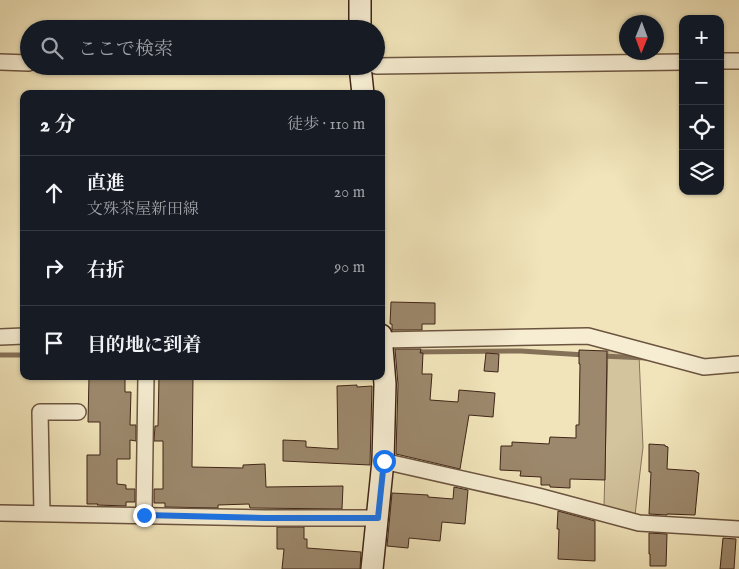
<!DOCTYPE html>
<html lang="ja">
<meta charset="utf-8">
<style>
body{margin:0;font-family:"IM FELL English","Noto Serif JP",serif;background:#20242c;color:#f1f3f6}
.controls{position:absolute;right:15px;top:15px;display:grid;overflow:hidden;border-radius:10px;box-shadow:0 1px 4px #0004}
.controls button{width:45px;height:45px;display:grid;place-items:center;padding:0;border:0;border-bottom:1px solid #363941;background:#171b24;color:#f1f3f6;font:25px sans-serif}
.compass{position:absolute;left:619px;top:15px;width:45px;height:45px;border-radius:50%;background:#171b24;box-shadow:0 1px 4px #0004;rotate:181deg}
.stop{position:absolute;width:15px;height:15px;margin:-11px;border:4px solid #1a73e8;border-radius:50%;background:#fff}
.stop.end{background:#1a73e8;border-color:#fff;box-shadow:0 1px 5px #0008}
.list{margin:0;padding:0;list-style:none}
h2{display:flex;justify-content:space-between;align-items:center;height:65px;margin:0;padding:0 20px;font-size:21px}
h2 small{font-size:16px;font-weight:400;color:#9ea1a6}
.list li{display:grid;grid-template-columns:32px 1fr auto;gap:15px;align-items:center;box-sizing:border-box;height:75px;padding:0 20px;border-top:1px solid #363941}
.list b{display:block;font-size:19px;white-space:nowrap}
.list p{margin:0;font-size:16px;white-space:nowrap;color:#9ea1a6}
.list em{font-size:16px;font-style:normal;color:#9ea1a6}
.icon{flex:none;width:28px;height:28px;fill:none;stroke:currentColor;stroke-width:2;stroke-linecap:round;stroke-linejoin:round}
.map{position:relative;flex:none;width:739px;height:569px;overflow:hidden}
.search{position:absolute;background:#171b24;box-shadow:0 1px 4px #0004;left:20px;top:20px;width:365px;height:55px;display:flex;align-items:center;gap:12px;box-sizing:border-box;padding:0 18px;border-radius:28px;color:#9ea1a6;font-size:19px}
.panel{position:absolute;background:#171b24;box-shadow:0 1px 4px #0004;left:20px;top:90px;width:365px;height:290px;border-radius:10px}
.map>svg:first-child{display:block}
.green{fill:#d3c49e;stroke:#89745a}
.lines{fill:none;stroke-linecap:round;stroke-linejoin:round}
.stream{stroke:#857158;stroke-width:5}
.building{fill:#9c886c;stroke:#3f2517}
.minor-casing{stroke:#6c5540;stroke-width:18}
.secondary-casing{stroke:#3f2517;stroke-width:24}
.minor{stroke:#f6edd2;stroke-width:15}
.secondary{stroke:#f6edd2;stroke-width:21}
.route{stroke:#1a73e8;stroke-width:6}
</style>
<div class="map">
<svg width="739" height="569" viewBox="0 0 739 569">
<rect width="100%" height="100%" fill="#f1e4ba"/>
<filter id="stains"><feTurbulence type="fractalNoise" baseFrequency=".004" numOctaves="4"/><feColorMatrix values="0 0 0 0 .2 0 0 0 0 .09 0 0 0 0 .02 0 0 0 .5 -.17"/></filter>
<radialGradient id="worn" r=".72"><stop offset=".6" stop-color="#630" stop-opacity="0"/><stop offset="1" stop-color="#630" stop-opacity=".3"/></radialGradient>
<polygon class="green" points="608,347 639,355 643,447 635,515 604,507"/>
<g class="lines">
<g class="stream">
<polyline points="413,352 521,351 585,355"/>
<polyline points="0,355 24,355"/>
<polyline points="601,356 647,358"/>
</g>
</g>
<g class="building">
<polygon points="391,302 435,303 435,324 422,324 422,330 392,330 392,324 390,324"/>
<polygon points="395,349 421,349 420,353 423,353 422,374 432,374 430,400 458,402 459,390 495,393 493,417 469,415 460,469 396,454 398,384"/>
<polygon points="579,350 607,351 605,480 570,479 570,488 550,487 550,485 541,485 541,477 520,476 521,471 500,470 501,446 512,446 512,442 549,444 550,437 576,438 576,425 579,425 580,364 579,364"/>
<polygon points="486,353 499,354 498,372 484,371"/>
<polygon points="89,376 125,376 125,392 131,392 130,425 136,425 136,441 130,440 130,459 117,459 117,484 126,485 126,489 135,489 135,502 126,502 126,506 97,505 98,504 87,504 87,455 100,455 100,422 88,422"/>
<polygon points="159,376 193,376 192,467 243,468 243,465 265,464 266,487 343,486 342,509 250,508 249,504 218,505 218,508 165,507 165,503 154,503 154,489 163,489 163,441 154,441 155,426 158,426"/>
<polygon points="357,385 357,387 372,386 370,465 283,461 283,440 306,441 306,447 338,449 337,386"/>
<polygon points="649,444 665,445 665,446 668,447 667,469 696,471 696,472 699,473 695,515 667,514 667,515 649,514 651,472 649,472"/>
<polygon points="454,487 468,490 465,524 442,522 440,541 409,538 408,548 387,546 392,493 428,495 428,497 453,499"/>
<polygon points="558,511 595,521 595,561 558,559 559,529 557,529"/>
<polygon points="277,527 304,527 304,539 307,539 307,548 361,552 360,569 282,569 284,549 277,549"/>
<polygon points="649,533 667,534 666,566 650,566 650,554 649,554"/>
<polygon points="723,538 736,539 734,569 720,569"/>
</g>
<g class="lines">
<g class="minor-casing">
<g id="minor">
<polyline points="720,61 739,61"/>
<polyline points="0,62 29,63"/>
<polyline points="376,66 683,62"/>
<polyline points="0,337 24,336"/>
<polyline points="381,340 588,336 704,367 739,364"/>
<polyline points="383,461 538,496 639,523 739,529"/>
<polyline points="0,513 265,518 378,518"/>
<polyline points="42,513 40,412 78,412"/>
<polyline points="144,515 146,376"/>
</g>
</g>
<g class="secondary-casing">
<g id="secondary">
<polyline points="360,0 360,29"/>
<polyline points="360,66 363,94"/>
<polyline points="372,569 383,461 385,384 381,335"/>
</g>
</g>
<use href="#minor" class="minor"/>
<use href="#secondary" class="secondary"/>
</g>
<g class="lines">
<polyline class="route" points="144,515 265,518 378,518 384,461"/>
</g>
<rect width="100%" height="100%" filter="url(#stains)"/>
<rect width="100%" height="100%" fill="url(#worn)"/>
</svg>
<div class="controls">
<button>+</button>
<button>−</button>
<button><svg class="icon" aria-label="locate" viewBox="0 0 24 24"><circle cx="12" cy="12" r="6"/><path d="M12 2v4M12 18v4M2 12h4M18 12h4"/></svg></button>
<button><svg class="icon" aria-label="layers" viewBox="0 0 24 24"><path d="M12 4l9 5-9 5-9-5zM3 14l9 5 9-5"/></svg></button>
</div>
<svg class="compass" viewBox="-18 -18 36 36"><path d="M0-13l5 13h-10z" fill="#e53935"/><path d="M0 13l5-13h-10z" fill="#9ea1a6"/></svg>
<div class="stop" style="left:384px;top:461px"></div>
<div class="stop end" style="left:144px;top:515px"></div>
<div class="search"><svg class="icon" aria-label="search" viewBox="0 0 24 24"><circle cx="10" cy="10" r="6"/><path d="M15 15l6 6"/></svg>ここで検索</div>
<section class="panel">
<h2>2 分<small>徒歩 · 110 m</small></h2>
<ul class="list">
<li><svg class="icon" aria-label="ahead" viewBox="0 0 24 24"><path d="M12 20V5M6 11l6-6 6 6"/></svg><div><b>直進</b><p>文殊茶屋新田線</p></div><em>20 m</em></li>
<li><svg class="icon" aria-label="right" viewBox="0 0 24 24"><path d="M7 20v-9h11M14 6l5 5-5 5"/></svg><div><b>右折</b></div><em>90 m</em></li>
<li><svg class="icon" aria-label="arrive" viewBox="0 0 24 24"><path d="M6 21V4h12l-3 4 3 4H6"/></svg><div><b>目的地に到着</b></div></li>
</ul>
</section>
</div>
